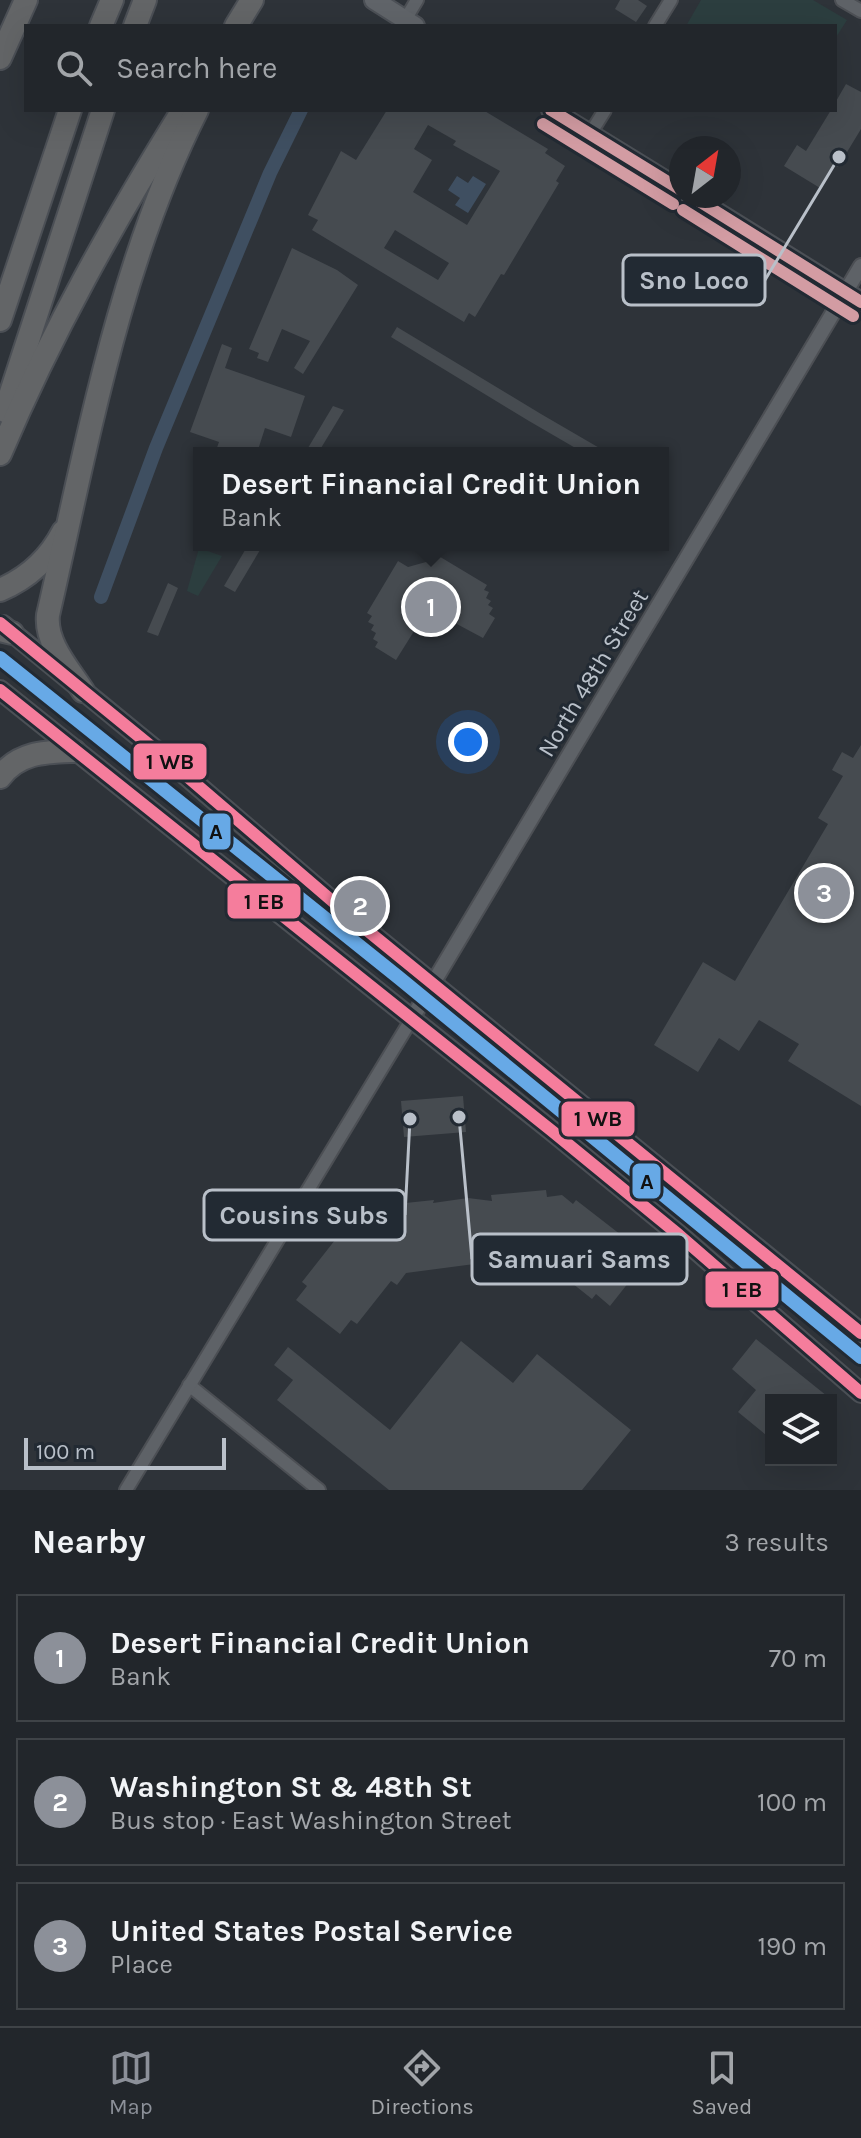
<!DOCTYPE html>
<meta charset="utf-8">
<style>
body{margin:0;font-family:Karla,sans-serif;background:#2a2e33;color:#f1f3f6}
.controls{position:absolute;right:24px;bottom:24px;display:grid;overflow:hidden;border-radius:0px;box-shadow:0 8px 32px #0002}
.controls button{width:72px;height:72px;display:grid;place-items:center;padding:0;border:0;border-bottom:2px solid #3f4347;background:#22262b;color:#f1f3f6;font:40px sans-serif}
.compass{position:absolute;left:669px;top:136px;width:72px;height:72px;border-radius:50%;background:#22262b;box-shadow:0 8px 32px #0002;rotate:31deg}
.scale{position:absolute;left:24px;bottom:20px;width:202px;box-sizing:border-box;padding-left:8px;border:4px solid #b9c0c9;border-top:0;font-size:22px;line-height:28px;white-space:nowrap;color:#b9c0c9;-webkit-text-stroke:6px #222a33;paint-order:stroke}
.you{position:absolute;left:468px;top:742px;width:28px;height:28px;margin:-20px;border:6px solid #fff;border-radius:50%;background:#1a73e8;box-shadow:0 0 0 12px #1a73e833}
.badge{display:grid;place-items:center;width:52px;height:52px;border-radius:50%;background:#8c9099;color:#fff;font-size:26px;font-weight:700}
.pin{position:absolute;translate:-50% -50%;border:4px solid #fff;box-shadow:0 2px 8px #0006}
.popup{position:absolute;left:193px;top:447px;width:476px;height:104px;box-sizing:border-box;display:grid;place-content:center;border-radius:0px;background:#22262b;filter:drop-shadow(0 2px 6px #0005);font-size:26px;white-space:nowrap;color:#a2a5a9}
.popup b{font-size:30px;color:#f1f3f6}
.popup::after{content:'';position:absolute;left:50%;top:100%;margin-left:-16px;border:16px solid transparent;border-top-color:#22262b}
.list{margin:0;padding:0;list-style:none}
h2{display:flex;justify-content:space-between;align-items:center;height:104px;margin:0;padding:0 32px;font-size:34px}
h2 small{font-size:26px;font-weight:400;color:#a2a5a9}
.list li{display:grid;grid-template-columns:52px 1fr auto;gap:24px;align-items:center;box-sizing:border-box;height:128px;margin:0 16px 16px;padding:0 16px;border:2px solid #3f4347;border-radius:0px}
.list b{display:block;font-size:30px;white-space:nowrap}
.list p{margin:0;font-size:26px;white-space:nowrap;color:#a2a5a9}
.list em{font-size:26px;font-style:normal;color:#a2a5a9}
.icon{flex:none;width:44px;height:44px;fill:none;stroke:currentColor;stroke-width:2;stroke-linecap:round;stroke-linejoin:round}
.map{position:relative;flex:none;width:861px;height:1490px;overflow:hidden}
.search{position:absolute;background:#22262b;box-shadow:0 8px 32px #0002;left:24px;right:24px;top:24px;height:88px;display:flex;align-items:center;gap:20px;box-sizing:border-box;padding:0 28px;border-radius:0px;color:#a2a5a9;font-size:30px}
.sheet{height:536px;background:#22262b}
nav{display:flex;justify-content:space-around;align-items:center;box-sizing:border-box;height:112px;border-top:2px solid #3f4347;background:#22262b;font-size:22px;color:#a2a5a9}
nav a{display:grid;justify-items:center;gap:4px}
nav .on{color:#8c9099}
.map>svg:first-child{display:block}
.green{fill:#2c3e3f}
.water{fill:#3f4f61}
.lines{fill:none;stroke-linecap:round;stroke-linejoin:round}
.canal{stroke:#3f4f61;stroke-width:14}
.building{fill:#464b50;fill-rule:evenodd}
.minor-casing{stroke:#4c4f54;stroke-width:16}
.tertiary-casing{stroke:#4c4f54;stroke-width:18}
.primary-casing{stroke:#4c5056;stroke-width:22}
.motorway-casing{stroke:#4b4f55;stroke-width:26}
.minor{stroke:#5e6267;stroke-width:12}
.tertiary{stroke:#5e6267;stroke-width:14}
.primary{stroke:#606469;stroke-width:18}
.motorway{stroke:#636567;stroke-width:22}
.bus-1-casing{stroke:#222a33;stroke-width:18}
.bus-2-casing{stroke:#222a33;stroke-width:18}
.bus-3-casing{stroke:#222a33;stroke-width:18}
.bus-4-casing{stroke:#222a33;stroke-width:18}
.bus-1{stroke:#f57d9c;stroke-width:12}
.bus-2{stroke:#f57d9c;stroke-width:12}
.bus-3{stroke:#d39ca3;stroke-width:12}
.bus-4{stroke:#d39ca3;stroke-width:12}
.rail-1-casing{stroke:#222a33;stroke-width:20}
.rail-1{stroke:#67a9e6;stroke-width:14}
.labels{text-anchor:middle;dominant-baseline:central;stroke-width:6;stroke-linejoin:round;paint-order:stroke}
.street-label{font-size:24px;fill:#b9c0c9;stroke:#222a33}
.leader{fill:none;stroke:#b9c0c9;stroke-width:3}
.callout-dot{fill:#b9c0c9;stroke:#222a33;stroke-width:3}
.callout{fill:#222a33;stroke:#b9c0c9;stroke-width:3}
.callout-label{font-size:26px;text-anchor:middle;font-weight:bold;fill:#b9c0c9}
.line-badge{stroke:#222a33;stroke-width:3}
.pale-badge-label{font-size:22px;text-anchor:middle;font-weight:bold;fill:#111}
</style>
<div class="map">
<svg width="861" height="1490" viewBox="0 0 861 1490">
<rect width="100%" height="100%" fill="#2e3339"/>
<g class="green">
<polygon points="701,0 813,0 847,20 835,39 835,26 686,26"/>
<polygon points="199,548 222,556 198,596 187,591"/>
</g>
<polygon class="water" points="457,176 468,183 473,176 486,184 468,213 455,205 460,198 448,190"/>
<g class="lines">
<polyline class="canal" points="101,597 156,448 270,173 301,110"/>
</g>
<g class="building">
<polygon points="620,0 638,0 647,6 636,22 615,9"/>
<polygon points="846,84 861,92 861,129 838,167 834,165 820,188 784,166 797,145 806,151 831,110 835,110 835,103"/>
<path d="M387,110H483L548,149L545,153L565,166L556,181L559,183L504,275L501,274L475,317L469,313L464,322L312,230L318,220L308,215L341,151L356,160ZM428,125L456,141L453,145L500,171L467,225L413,192L432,160L414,149ZM395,230L449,263L438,280L384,248Z"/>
<polygon points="292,248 337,270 358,285 303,374 294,368 310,341 282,329 268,362 257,358 259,353 249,349"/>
<polygon points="397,327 541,414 608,453 584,453 529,421 391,337"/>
<polygon points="222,344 232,348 225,368 305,396 291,437 265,428 257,453 215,453 219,442 190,432"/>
<polygon points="333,406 344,410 318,453 305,453"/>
<polygon points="248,545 263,545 235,592 224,586"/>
<polygon points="432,552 487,585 484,590 489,592 486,598 491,601 488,605 493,608 489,614 495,618 483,638 440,615 421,620 396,660 375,647 378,642 373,639 376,633 371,630 374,625 368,622 372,616 367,613 398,561 408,567 426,562"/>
<polygon points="168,583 178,588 158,636 147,632"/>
<polygon points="861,745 861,1106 788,1061 799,1044 759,1020 739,1051 719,1038 698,1072 654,1045 703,962 735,981 828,824 818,818 843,776 832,770 842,752 853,758"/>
<polygon points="463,1096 466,1132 404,1137 401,1101"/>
<polygon points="546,1190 547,1197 562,1195 573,1204 576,1200 634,1245 629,1252 644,1263 610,1306 596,1294 592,1299 548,1264 543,1270 531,1261 482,1265 482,1263 406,1273 397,1285 391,1281 357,1324 351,1320 340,1334 296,1300 307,1286 302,1282 350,1221 356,1226 365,1214 378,1212 377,1206 434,1200 433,1203 468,1198 492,1201 491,1195"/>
<polygon points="756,1339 832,1400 771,1400 771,1439 738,1412 756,1390 732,1369"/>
<polygon points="461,1341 513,1383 537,1354 631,1430 582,1490 389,1490 277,1400 293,1380 274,1365 288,1347 390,1430"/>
</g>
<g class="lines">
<g class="minor-casing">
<g id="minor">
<polyline points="842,0 861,11"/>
<polyline points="405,20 417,0"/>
<polyline points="655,26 671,0"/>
<polyline points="590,134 605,110"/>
<polyline points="189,1385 319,1490"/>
<polyline points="126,1490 411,1020"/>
</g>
</g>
<g class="tertiary-casing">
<polyline id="tertiary" points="411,1020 861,266"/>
</g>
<g class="primary-casing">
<g id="primary">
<polyline points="374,0 415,26"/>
<polyline points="551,110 681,190"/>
<polyline points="691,196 861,302"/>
<polyline points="3,625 169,761 352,918 861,1333"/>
<polyline points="0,690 552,1131 679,1235 861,1393"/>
</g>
</g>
<g class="motorway-casing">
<g id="motorway">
<polyline points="101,26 112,0"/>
<polyline points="135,26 145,0"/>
<polyline points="236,26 252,0"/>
<polyline points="0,58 26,0"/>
<polyline points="0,320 70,110"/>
<polyline points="5,411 103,110"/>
<path d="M0,454C51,333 114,221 183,110"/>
<path d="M0,590C28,578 49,559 63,532"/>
<polyline points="0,630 12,633"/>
<path d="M83,691C69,669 45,643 48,615C87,445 118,267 197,110"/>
<path d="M0,777C19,752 45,752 74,751"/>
</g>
</g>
<use href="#minor" class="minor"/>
<use href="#tertiary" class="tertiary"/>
<use href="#primary" class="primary"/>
<use href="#motorway" class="motorway"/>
<g class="bus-1-casing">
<polyline id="bus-1" points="0,623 169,761 352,918 861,1333"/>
</g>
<g class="bus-2-casing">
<polyline id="bus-2" points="0,690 552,1131 679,1235 861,1393"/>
</g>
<g class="bus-3-casing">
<g id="bus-3">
<polyline points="551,110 681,190"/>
<polyline points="691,196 861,302"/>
</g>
</g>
<g class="bus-4-casing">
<g id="bus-4">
<polyline points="543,124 673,204"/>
<polyline points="683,210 853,316"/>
</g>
</g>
<use href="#bus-1" class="bus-1"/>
<use href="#bus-2" class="bus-2"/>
<use href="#bus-3" class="bus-3"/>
<use href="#bus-4" class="bus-4"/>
<g class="rail-1-casing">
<polyline id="rail-1" points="0,658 398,977 861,1357"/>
</g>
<use href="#rail-1" class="rail-1"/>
</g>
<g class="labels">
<g class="street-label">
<text transform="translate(593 673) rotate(-59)">North 48th Street</text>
</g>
</g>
<path class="leader" d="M839 157L765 280M410 1119L405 1215M459 1117L472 1259"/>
<g class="callout-dot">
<circle cx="839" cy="157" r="8"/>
<circle cx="410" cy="1119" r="8"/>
<circle cx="459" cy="1117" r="8"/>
</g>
<g class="callout">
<rect x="623" y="255" width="142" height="50" rx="8"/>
<rect x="204" y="1190" width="201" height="50" rx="8"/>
<rect x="472" y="1234" width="215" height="50" rx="8"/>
</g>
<g class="callout-label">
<text x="694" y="289">Sno Loco</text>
<text x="304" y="1224">Cousins Subs</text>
<text x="579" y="1268">Samuari Sams</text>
</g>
<g class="line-badge">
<rect x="132" y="742" width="76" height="39" rx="8" fill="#f57d9c"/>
<rect x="201" y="812" width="31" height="39" rx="8" fill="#67a9e6"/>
<rect x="226" y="882" width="76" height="38" rx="8" fill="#f57d9c"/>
<rect x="560" y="1100" width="76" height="38" rx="8" fill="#f57d9c"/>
<rect x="631" y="1162" width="31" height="38" rx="8" fill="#67a9e6"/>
<rect x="704" y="1270" width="76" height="39" rx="8" fill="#f57d9c"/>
</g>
<g class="pale-badge-label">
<text x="170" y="769">1 WB</text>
<text x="216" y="839">A</text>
<text x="264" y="909">1 EB</text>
<text x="598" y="1126">1 WB</text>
<text x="647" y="1189">A</text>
<text x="742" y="1297">1 EB</text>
</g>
</svg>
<div class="controls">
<button><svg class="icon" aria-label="layers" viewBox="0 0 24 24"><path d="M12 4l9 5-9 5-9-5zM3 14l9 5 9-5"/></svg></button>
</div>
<svg class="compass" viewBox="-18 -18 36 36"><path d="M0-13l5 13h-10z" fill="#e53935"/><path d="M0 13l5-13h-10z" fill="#a2a5a9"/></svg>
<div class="scale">100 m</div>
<div class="you"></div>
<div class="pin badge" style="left:431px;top:607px">1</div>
<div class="popup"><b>Desert Financial Credit Union</b>Bank</div>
<div class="pin badge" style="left:360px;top:906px">2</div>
<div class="pin badge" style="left:824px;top:893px">3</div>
<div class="search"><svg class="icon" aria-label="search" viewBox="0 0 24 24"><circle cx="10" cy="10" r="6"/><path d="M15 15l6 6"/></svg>Search here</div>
</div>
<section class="sheet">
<h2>Nearby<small>3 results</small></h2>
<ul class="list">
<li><span class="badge">1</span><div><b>Desert Financial Credit Union</b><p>Bank</p></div><em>70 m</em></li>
<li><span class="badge">2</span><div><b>Washington St &amp; 48th St</b><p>Bus stop · East Washington Street</p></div><em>100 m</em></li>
<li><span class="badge">3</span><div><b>United States Postal Service</b><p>Place</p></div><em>190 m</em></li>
</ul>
</section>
<nav>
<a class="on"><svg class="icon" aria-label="map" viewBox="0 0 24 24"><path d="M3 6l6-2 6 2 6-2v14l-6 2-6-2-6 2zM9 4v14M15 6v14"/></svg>Map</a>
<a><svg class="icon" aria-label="directions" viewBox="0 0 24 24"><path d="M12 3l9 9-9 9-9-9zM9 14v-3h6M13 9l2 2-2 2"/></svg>Directions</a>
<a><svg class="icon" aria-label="saved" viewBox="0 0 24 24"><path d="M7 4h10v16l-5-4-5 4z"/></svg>Saved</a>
</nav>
